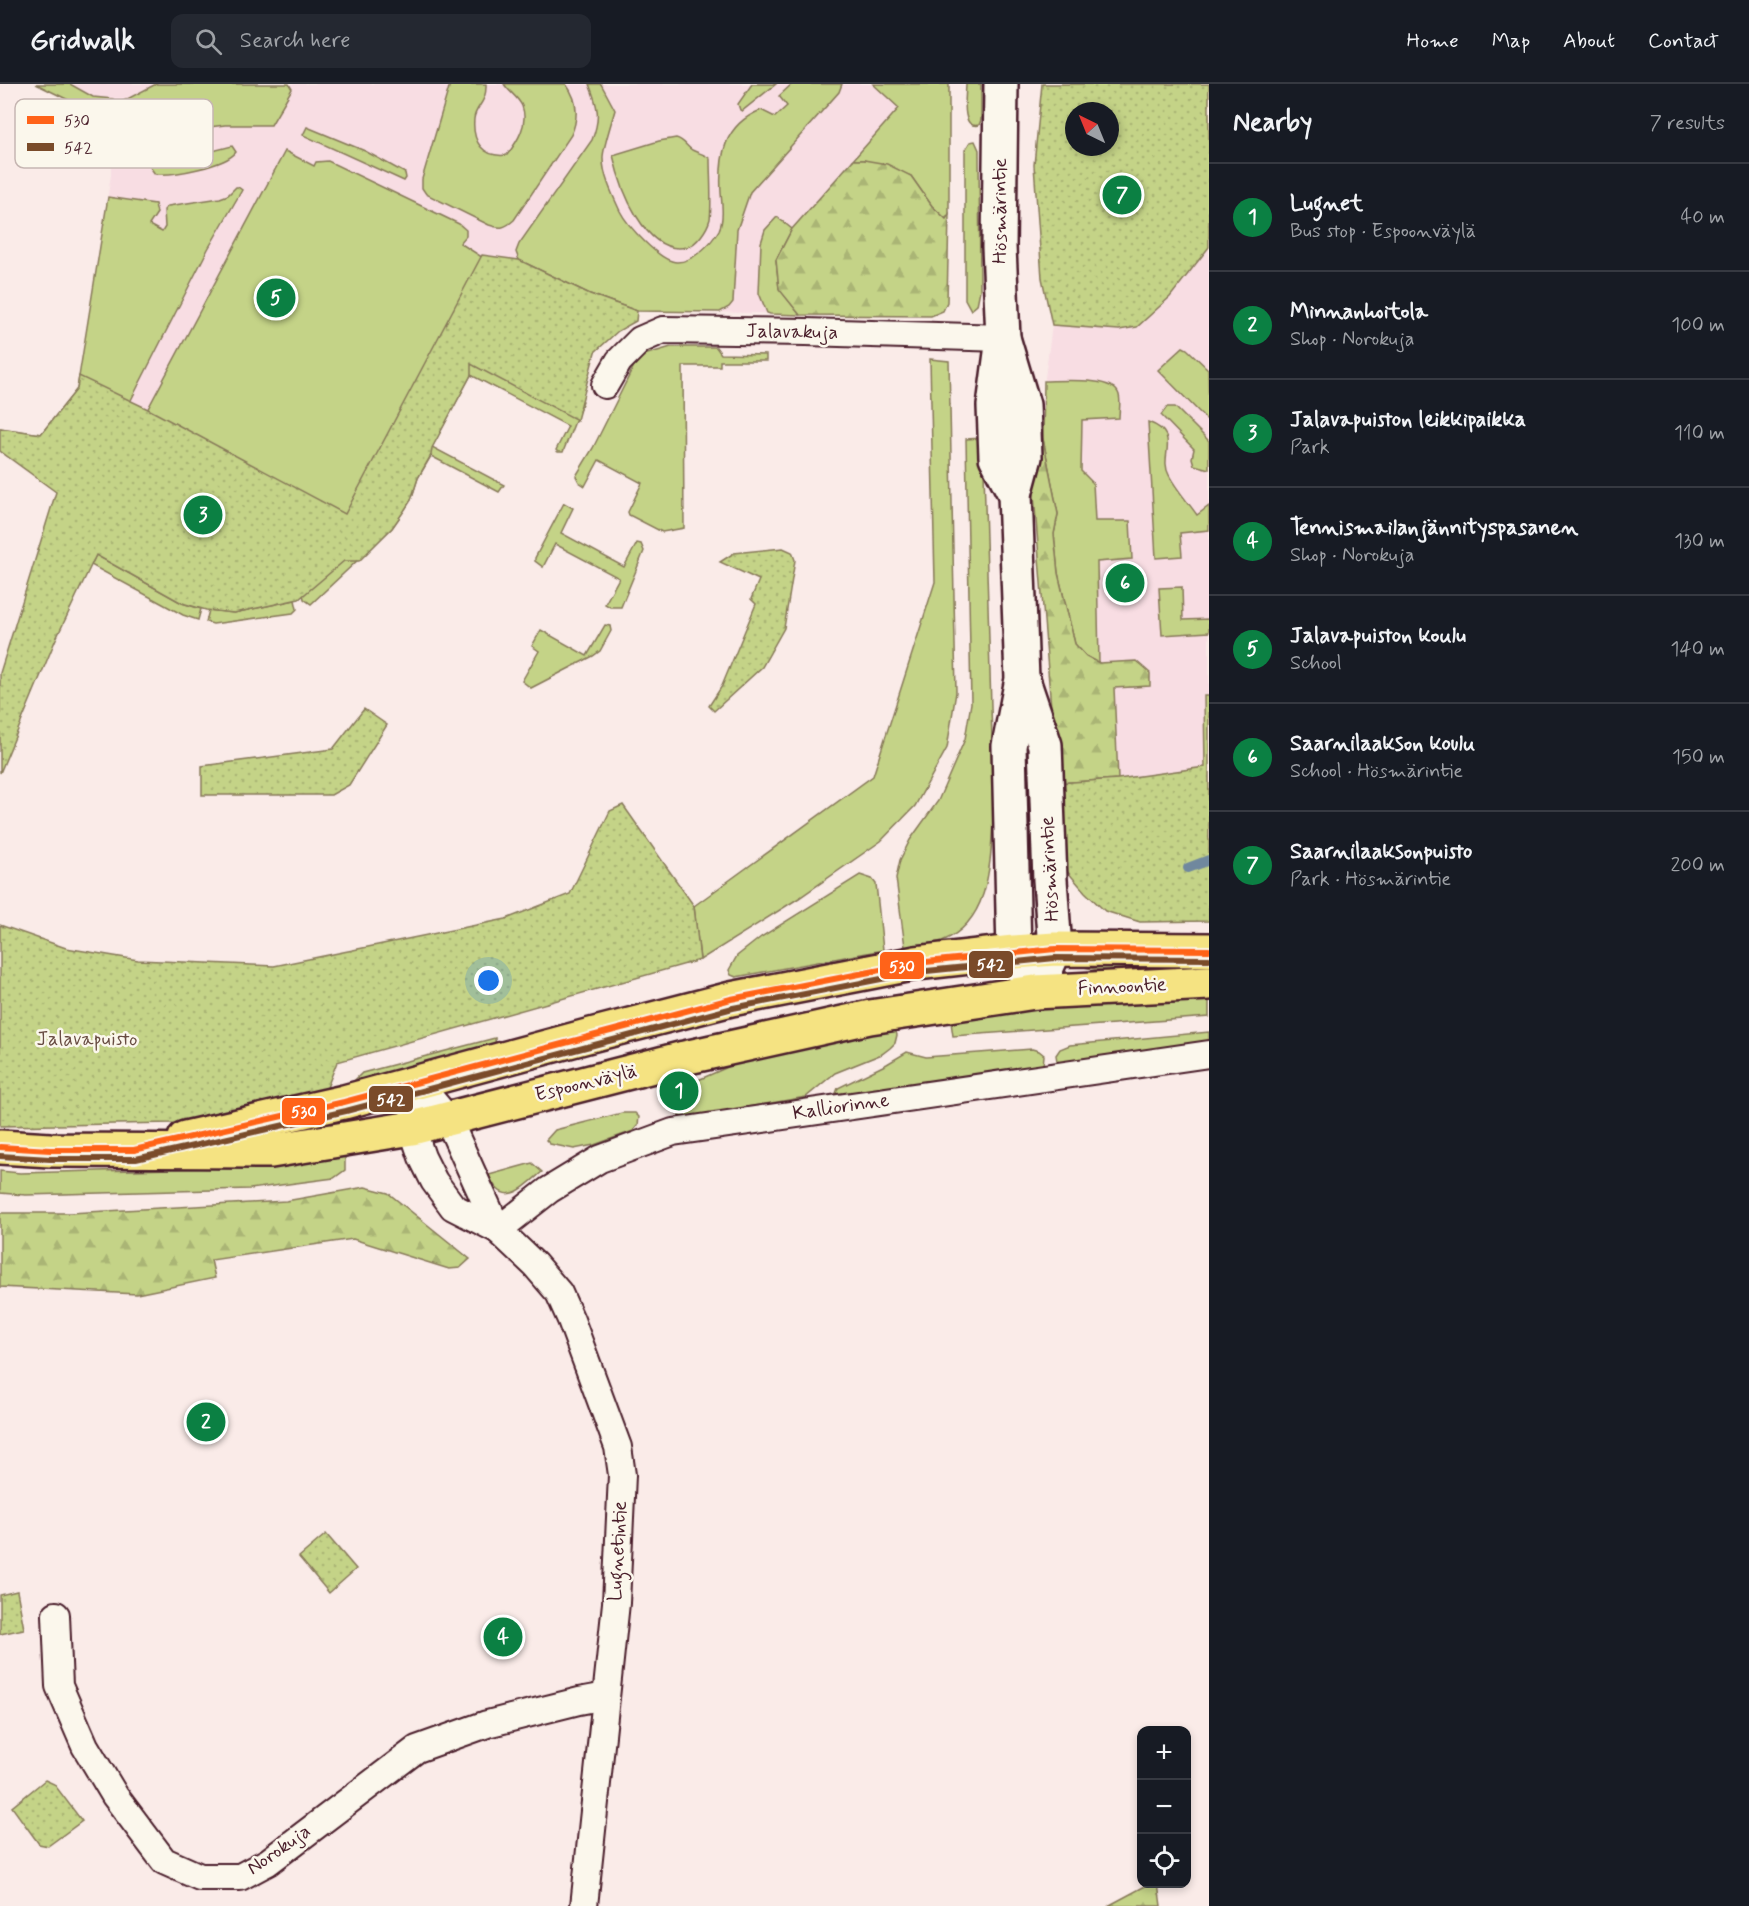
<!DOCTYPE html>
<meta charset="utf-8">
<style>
body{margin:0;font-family:Mynerve,sans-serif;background:#242831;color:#f1f3f6}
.controls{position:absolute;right:18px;bottom:18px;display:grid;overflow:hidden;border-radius:12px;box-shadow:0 3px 9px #0003}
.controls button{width:54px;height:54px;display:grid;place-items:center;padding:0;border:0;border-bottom:2px solid #363941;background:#171b24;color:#f1f3f6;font:30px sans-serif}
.compass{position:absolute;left:1065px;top:18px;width:54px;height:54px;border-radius:50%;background:#171b24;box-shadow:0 3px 9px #0003;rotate:317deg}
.you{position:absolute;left:489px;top:897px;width:21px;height:21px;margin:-15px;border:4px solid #fff;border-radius:50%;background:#1a73e8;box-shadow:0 0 0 9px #1a73e833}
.badge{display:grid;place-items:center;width:39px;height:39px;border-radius:50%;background:#0b8043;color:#fff;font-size:20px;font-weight:700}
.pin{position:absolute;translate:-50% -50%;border:3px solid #fff;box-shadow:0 2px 6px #0006}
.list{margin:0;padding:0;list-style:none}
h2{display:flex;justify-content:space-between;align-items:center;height:78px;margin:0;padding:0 24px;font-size:26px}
h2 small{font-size:20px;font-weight:400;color:#9ea1a6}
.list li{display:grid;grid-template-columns:39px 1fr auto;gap:18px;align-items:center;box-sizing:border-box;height:108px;padding:0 24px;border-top:2px solid #363941}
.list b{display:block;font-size:22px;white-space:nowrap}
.list p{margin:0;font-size:20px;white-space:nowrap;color:#9ea1a6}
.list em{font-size:20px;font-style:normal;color:#9ea1a6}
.icon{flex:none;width:33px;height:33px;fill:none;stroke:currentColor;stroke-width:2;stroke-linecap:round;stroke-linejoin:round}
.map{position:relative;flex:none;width:1209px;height:1822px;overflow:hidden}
header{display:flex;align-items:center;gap:36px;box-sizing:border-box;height:84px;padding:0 30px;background:#171b24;border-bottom:2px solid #363941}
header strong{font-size:28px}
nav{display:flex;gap:33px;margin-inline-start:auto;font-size:21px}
.search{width:420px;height:54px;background:#242831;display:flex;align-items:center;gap:15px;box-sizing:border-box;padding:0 21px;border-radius:12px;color:#9ea1a6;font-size:22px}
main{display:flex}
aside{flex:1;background:#171b24}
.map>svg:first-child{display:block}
.built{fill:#f8dde3}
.grass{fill:#c4d387;stroke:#877959;stroke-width:1.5}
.forest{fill:url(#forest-firs);stroke:#877959;stroke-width:1.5}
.park{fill:url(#park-dots);stroke:#877959;stroke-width:1.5;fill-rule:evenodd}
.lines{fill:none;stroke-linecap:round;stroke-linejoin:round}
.stream{stroke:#70889e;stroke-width:10}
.street-casing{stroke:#4a1f2b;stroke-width:30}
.secondary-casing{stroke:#4a1f2b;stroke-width:38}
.primary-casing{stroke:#4a1f2b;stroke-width:38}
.street{stroke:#fbf7ec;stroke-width:26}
.secondary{stroke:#fbf7ec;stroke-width:33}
.primary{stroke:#f5e382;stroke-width:33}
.bus-1-casing{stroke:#fbf7ec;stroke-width:10}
.bus-2-casing{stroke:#fbf7ec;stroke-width:10}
.bus-1{stroke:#ff6319;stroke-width:6}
.bus-2{stroke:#7a4b2a;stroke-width:6}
.labels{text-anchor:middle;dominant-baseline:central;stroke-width:5;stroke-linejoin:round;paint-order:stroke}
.street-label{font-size:20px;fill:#4a1f2b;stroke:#fbf7ec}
.park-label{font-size:20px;fill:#684c42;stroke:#fbf7ec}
.key{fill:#fbf7ec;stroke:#c6b6b2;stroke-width:1.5}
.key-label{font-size:16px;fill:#4a1f2b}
.line-badge{stroke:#fbf7ec;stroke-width:2}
.badge-label{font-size:16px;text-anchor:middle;font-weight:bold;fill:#fff}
</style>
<header>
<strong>Gridwalk</strong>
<div class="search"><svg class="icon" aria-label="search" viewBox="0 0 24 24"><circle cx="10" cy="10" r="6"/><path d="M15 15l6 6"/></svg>Search here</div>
<nav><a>Home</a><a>Map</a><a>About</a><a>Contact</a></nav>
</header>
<main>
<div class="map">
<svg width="1209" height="1822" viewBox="0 0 1209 1822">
<defs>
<pattern id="forest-firs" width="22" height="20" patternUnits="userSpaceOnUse" patternTransform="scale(1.5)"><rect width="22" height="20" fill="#c4d387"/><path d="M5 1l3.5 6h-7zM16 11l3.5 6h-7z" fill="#aab575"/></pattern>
<pattern id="park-dots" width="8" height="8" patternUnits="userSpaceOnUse" patternTransform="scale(1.5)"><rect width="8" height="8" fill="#c4d387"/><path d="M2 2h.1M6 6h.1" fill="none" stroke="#aab575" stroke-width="1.8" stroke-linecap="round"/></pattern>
</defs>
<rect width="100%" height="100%" fill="#faebe8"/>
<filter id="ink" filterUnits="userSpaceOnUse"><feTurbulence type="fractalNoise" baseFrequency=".0167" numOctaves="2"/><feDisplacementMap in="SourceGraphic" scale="12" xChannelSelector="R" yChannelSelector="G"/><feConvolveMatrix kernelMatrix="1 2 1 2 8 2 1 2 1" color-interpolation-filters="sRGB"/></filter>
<g filter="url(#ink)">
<g class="built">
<polygon points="36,0 949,0 947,218 943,227 931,232 637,227 619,222 527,181 345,430 79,292 111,91 111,68 124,44"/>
<polygon points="1209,163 1209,612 1204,613 1206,683 1118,695 1057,699 1037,354 1052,241 1119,246 1170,213"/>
</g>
<g class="grass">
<polygon points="36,0 70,0 93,13 113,15 116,21 156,0 289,0 292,5 271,41 225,41 162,49 125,44"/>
<path d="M450,0H486C487,20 475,22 474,35C472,58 483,74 507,71C517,58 529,40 522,22C518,13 509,8 504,0H566C578,16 579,33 571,51L514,136C505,144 501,145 489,141L426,110L422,104V95Z"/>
<path d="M589,0H601L615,26C612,37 602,67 603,75C603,92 613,112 620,127C627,141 660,178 677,178C693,178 711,160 719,146C724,136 722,120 721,109C719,73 723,41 761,26L775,33L787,22L779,12L792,0H842L839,8L750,108L737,146L733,218L729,223L720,228L637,227L590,210L519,176L516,168L519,160L592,56C601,33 598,22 589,0Z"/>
<polygon points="752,0 776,0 742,27 740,26 738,20"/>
<polygon points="873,0 949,0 949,130 946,135 932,122 911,92 864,76 853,76 899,24"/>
<path d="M966,0H981V36L979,41C960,46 966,11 966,0Z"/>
<polygon points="307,43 365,67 405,89 406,94 404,97 303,51"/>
<path d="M676,54C684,56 686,62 692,66C699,70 704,69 710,75C710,91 712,121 710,135C707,146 697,160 687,163C645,173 620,103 613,71L659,57Z"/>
<polygon points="975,57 979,66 980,206 977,221 971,226 965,215 965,66 970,58"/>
<path d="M232,62L236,68C226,82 172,92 155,90L150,83L156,77H173Z"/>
<polygon points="285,67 314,82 316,78 328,77 459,140 466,146 466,152 460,159 488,177 358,445 110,396"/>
<polygon points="236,103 238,103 242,106 208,165 129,320 49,359 0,344 41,350 77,305 108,113 155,120 157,129 149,141 162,148 165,143 164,126 168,122 220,114 228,111"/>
<polygon points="777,133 792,145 776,176 779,204 800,231 770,230 767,229 759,209 761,159 765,146"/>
<polygon points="475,246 583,317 563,368 558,368 556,366 568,342 471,291 432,363 504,401 499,408 431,372 418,394 411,416 392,444 311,520 304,515 303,510"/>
<polygon points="671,263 716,263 721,270 766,271 766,277 720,277 720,282 683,282 684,444 662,448 629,431 628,428 642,399 599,376 585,402 579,398 576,392 593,364 634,282 644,271"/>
<polygon points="1183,263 1187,265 1208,285 1209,338 1158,286"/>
<polygon points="930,275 949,277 956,608 947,664 915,722 881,757 799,814 700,876 694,822 873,692 935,498"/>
<path d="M1044,297C1060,297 1114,292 1119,311C1121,318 1119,327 1119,334L1082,336L1081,387L1093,399L1095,437H1130L1132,475L1097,478L1099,579L1086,572L1075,560L1058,489L1054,450L1058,430L1043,355Z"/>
<polygon points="1167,323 1175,323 1209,357 1209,385 1194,381 1192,374 1194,365 1161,331"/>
<path d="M1148,338C1183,351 1158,371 1169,391C1176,405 1188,418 1197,431L1209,422V446L1180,449L1182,472L1156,474Z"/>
<path d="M983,354L994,723C990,770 994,836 942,857C931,861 917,861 905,863L896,794L900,776L910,756L938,717L965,655L971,619L966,355Z"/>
<polygon points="564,419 573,424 561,449 624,483 637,459 641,460 644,467 621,523 610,523 605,520 619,494 555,460 543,483 535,477 535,474"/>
<polygon points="96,471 182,519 201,525 198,536 183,531 91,481"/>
<polygon points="1182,503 1183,536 1209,535 1209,548 1162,551 1159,504"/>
<polygon points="295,516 297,525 293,529 213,540 206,538 209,526 234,529"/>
<polygon points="605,541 610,542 611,547 600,567 593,572 531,604 522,597 539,567 532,562 541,546 587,572"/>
<polygon points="860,791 872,795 876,800 883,866 736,893 731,891 729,886 737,872 761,853"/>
<path d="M1209,873V883C1175,885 1098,895 1070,877Z"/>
<polygon points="1209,912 1209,933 953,952 950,931 978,926"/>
<polygon points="895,945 897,951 895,959 890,964 882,970 835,989 806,1013 682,1034 672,1025 669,1017 699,1010 696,997 730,982 785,964"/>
<polygon points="1209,948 1209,960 1063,979 1057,977 1056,971 1060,965 1070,961"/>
<polygon points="495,954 496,966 354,1000 355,996 362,989"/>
<polygon points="1032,965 1039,967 1044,971 1043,982 835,1012 838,1004 887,980 907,968 926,973"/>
<polygon points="622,1029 635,1029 639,1033 638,1041 633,1047 594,1061 574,1065 550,1060 546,1056 555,1046"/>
<polygon points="345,1070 345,1086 334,1094 250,1105 26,1111 0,1109 0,1087 20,1089 248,1083"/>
<path d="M532,1079L542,1088C523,1104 503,1126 489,1091Z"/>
</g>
<g class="forest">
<polygon points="853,76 864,76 887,80 911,92 932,122 946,135 949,130 947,218 943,227 931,232 800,231 779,205 776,176 792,145"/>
<polygon points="1037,354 1043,355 1058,430 1054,450 1058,489 1075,560 1086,572 1099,579 1136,577 1150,589 1150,602 1114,604 1118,695 1057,699 1032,386"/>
<polygon points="365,1103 388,1109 470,1175 460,1184 449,1185 353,1155 211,1176 215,1194 137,1210 0,1203 0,1129 70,1129 286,1117"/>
<polygon points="1149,1800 1158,1800 1161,1822 1108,1822"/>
</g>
<g class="park">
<path d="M1042,0H1209V163L1170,213L1137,243L1119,246L1052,241L1042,194L1034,81ZM1074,27H1110V63H1074Z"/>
<polygon points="482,171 519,176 590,210 637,227 636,237 618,247 595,268 577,336 471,280 471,291 432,364 431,371 418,394 411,416 404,427 392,444 359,477 344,477 299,515 234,529 206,526 182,519 96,471 55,557 0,689 0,589 56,408 0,367 0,344 41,350 77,305 79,292 148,325 345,430"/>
<polygon points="783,464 792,468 795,476 784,544 762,583 714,627 709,622 722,602 756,520 751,515 759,496 720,478 734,469"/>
<polygon points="1204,612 1209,612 1209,837 1140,838 1105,827 1085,808 1066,786 1057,699 1118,695 1205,683"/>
<polygon points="364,625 387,641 349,701 331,711 202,711 202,682 333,665"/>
<polygon points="623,721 694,822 700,876 337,978 326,1006 173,1039 0,1042 0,841 66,864 138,876 274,882 506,835 570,810 610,727"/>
<polygon points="326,1450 356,1485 329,1509 299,1473"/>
<polygon points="17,1507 24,1545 0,1550 0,1511"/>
<polygon points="45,1696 54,1700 82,1737 48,1762 39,1760 12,1723"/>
</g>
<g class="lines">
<polyline class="stream" points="1188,784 1209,776"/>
<g class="street-casing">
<g id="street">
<polyline points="605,301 619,277 640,256 663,246 806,248 1003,254"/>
<polyline points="417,998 412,1044 422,1073 434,1097 453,1123 498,1146 535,1181 559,1209 571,1236 618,1363 622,1391 616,1519 584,1822"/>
<polyline points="417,998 448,1035 498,1146"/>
<polyline points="498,1146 549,1106 600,1075 673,1048 1209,970"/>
<polyline points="56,1531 59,1602 85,1662 115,1712 164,1777 200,1793 240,1793 268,1778 417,1665 487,1640 579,1617 606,1612"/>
</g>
</g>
<g class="secondary-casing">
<g id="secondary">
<polyline points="1001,0 999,163 1003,254 994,322 996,373 1015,410"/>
<polyline points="1003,254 1023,321 1025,373 1015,410 1022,595 1009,662 1014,868 1035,908"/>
<polyline points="1023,596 1045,661 1050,796 1055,865 1043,892"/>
</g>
</g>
<g class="primary-casing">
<g id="primary">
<polyline points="185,1054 344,1018 591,951 731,915 916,879 1014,868 1055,865 1209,866"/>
<polyline points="0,1063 50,1066 271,1067 412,1044 684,974 870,933 1035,908 1209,899"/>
</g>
</g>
<use href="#street" class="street"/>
<use href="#secondary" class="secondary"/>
<use href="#primary" class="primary"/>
<g class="bus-1-casing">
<polyline id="bus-1" points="0,1063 50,1066 134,1066 344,1018 731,915 916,879 1055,865 1209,866"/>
</g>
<g class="bus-2-casing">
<polyline id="bus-2" points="0,1072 50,1075 136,1075 346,1027 733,924 917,888 1055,874 1209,875"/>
</g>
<use href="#bus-1" class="bus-1"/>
<use href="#bus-2" class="bus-2"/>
</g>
</g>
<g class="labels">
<g class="street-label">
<text transform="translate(1000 127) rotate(-90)">Hösmärintie</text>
<text transform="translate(792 248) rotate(1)">Jalavakuja</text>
<text transform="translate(1050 785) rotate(-93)">Hösmärintie</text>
<text transform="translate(1122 903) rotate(-3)">Finnoontie</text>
<text transform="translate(586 999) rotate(-14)">Espoonväylä</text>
<text transform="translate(841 1023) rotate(-8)">Kalliorinne</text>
<text transform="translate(618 1467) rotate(-87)">Lugnetintie</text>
<text transform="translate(279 1766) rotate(-35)">Norokuja</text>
</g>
<g class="park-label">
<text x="87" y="955">Jalavapuisto</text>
</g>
</g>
<rect x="15" y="15" width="198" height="69" rx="9" class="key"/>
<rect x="27" y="32" width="27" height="8" fill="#ff6319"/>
<rect x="27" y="59" width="27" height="8" fill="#7a4b2a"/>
<g class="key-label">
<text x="64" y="42">530</text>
<text x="64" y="69">542</text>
</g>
<g class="line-badge">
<rect x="968" y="866" width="46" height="29" rx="6" fill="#7a4b2a"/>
<rect x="879" y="867" width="46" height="29" rx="6" fill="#ff6319"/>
<rect x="368" y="1001" width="46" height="28" rx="6" fill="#7a4b2a"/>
<rect x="281" y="1013" width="45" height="29" rx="6" fill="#ff6319"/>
</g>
<g class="badge-label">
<text x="991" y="886">542</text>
<text x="902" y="888">530</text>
<text x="391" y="1021">542</text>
<text x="304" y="1033">530</text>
</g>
</svg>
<div class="controls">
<button>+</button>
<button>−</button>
<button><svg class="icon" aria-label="locate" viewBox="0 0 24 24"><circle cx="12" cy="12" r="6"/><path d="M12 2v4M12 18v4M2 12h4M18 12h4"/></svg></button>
</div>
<svg class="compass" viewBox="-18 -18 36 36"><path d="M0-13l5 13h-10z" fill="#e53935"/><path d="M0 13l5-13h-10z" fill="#9ea1a6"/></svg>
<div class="you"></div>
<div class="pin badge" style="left:679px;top:1007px">1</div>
<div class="pin badge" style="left:206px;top:1338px">2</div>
<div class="pin badge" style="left:203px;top:431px">3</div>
<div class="pin badge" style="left:503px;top:1553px">4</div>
<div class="pin badge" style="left:276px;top:214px">5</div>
<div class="pin badge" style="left:1125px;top:499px">6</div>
<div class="pin badge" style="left:1122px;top:111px">7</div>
</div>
<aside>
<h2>Nearby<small>7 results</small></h2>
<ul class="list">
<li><span class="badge">1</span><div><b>Lugnet</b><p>Bus stop · Espoonväylä</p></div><em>40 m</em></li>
<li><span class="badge">2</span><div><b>Minnanhoitola</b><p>Shop · Norokuja</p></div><em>100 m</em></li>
<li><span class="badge">3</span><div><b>Jalavapuiston leikkipaikka</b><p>Park</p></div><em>110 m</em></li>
<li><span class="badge">4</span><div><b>Tennismailanjännityspasanen</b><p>Shop · Norokuja</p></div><em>130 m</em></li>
<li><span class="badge">5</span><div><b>Jalavapuiston koulu</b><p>School</p></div><em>140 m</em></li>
<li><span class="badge">6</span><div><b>Saarnilaakson koulu</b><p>School · Hösmärintie</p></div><em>150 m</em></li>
<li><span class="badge">7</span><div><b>Saarnilaaksonpuisto</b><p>Park · Hösmärintie</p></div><em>200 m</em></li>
</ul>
</aside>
</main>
